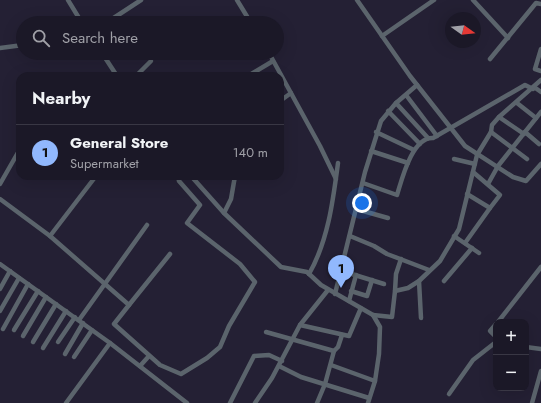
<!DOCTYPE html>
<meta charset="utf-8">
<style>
body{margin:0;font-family:Jost,sans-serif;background:#282533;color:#f1f3f6}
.controls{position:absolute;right:12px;bottom:12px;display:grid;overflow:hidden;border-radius:8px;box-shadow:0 4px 16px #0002}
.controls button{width:36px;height:36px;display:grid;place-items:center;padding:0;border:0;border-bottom:1px solid #393744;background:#1b1827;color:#f1f3f6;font:20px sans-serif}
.compass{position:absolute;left:445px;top:12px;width:36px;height:36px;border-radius:50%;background:#1b1827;box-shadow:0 4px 16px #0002;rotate:105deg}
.you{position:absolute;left:362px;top:203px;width:14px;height:14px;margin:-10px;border:3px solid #fff;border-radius:50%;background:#1a73e8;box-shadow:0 0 0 6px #1a73e833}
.badge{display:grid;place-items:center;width:26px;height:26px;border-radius:50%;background:#91b8fd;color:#111;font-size:13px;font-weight:700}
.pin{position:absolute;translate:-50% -33px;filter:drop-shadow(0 1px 2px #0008)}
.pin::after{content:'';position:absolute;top:21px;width:14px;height:12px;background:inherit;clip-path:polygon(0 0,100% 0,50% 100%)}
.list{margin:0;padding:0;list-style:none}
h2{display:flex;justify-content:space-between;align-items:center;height:52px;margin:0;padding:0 16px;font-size:17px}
h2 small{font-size:13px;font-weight:400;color:#a0a0a7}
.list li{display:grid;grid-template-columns:26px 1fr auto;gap:12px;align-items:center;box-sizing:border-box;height:56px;padding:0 16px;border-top:1px solid #393744}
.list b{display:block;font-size:15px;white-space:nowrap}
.list p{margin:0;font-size:13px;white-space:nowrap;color:#a0a0a7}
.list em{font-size:13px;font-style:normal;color:#a0a0a7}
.icon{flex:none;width:22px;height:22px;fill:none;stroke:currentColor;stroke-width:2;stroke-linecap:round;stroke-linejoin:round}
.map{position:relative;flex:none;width:541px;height:403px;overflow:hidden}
.search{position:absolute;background:#1b1827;box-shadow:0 4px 16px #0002;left:16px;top:16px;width:268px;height:44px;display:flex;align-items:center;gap:10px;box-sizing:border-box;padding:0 14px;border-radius:22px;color:#a0a0a7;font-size:15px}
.panel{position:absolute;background:#1b1827;box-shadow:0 4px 16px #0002;left:16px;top:72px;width:268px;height:108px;border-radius:12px}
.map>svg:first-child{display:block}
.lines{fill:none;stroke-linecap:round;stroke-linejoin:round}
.minor{stroke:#5b646c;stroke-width:4.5}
</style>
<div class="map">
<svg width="541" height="403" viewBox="0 0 541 403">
<rect width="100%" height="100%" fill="#242034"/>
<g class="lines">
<g class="minor">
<polyline points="68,0 82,23"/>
<polyline points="237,0 251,23"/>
<polyline points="357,0 410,76 465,146 513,177 526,181 541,164"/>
<polyline points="473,0 508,38"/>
<polyline points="106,23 141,0"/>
<polyline points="382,36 434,0"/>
<polyline points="0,48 23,45"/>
<polyline points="541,49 535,69 541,71"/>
<polyline points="102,53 117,76"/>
<polyline points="269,53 320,146 336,179"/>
<polyline points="490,59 536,3 541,4"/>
<polyline points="136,76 151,61"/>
<polyline points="248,76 273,61"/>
<polyline points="534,87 541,92"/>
<polyline points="406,95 437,136"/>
<polyline points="280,101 291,93"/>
<polyline points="396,103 428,138"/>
<polyline points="517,103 536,118"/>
<polyline points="388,111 420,144"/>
<polyline points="499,117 524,134"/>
<polyline points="376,132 414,150"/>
<polyline points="491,132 527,159"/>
<polyline points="525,132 539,144"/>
<polyline points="371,151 408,163"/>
<polyline points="454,159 475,164"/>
<polyline points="191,176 224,213 281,267 307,272 321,285 373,315 380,327 379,354 375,381 368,403"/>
<path d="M363,183L397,195C402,179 412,137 433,138L525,85L533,89"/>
<polyline points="0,184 20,149"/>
<polyline points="488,184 498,166 541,112"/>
<polyline points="467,194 490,208 500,195 473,172"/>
<polyline points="0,199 50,236 129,305 114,324 160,365 181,374 207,358 220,347 229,326 255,282 240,264 187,223 200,205 179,181 178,176"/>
<polyline points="356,209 388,218"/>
<polyline points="224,213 231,199 235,176"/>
<polyline points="50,236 96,176"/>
<polyline points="350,236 374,246 387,254 429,270"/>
<polyline points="454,236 479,253"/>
<polyline points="465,243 490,208"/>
<polyline points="0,264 110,343 187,403"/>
<polyline points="342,271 384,284"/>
<path d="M309,274C328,241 333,201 338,163"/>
<polyline points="419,281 421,318"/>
<polyline points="444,281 472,248"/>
<polyline points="0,289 10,271"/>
<polyline points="351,291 367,296 372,280"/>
<polyline points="395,291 396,274 401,259"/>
<polyline points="335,294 365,172 381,121 396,103 417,85"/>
<polyline points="349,301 356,275"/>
<polyline points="129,305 170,254"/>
<polyline points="0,311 19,278"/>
<polyline points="373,315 392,317 395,291 408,288 419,281 440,261 459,229 477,155 491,132 492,125 499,117 541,80"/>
<polyline points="79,320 147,225"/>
<polyline points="498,322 541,267"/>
<polyline points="496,324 490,331 496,337"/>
<polyline points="300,325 349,336 361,308"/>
<polyline points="3,329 28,284"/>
<polyline points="14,330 38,291"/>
<polyline points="266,332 334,351"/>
<polyline points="23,336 46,297"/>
<polyline points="33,342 56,304"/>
<polyline points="58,342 75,317"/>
<polyline points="526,347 541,349"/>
<polyline points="43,348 66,311"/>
<polyline points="65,354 83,323"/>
<polyline points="74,357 92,330"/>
<polyline points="331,365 375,381"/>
<polyline points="140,366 149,356"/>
<polyline points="279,366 301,377 369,398"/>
<polyline points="449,394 473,360 496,342"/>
<polyline points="66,403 110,343"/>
<polyline points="230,403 254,356 269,355 282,361"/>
<polyline points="255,403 272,378 300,325 328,290"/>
<polyline points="317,403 325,384 334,351 338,347 342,335"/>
<polyline points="532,403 541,371"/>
</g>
</g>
</svg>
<div class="controls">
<button>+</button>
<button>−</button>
</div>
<svg class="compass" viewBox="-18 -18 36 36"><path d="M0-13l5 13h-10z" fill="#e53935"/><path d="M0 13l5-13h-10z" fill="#a0a0a7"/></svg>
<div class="you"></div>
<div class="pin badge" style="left:341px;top:288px">1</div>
<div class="search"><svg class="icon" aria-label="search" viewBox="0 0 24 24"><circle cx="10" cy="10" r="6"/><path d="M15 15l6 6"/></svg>Search here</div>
<section class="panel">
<h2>Nearby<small></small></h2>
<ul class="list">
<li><span class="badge">1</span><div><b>General Store</b><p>Supermarket</p></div><em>140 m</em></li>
</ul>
</section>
</div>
